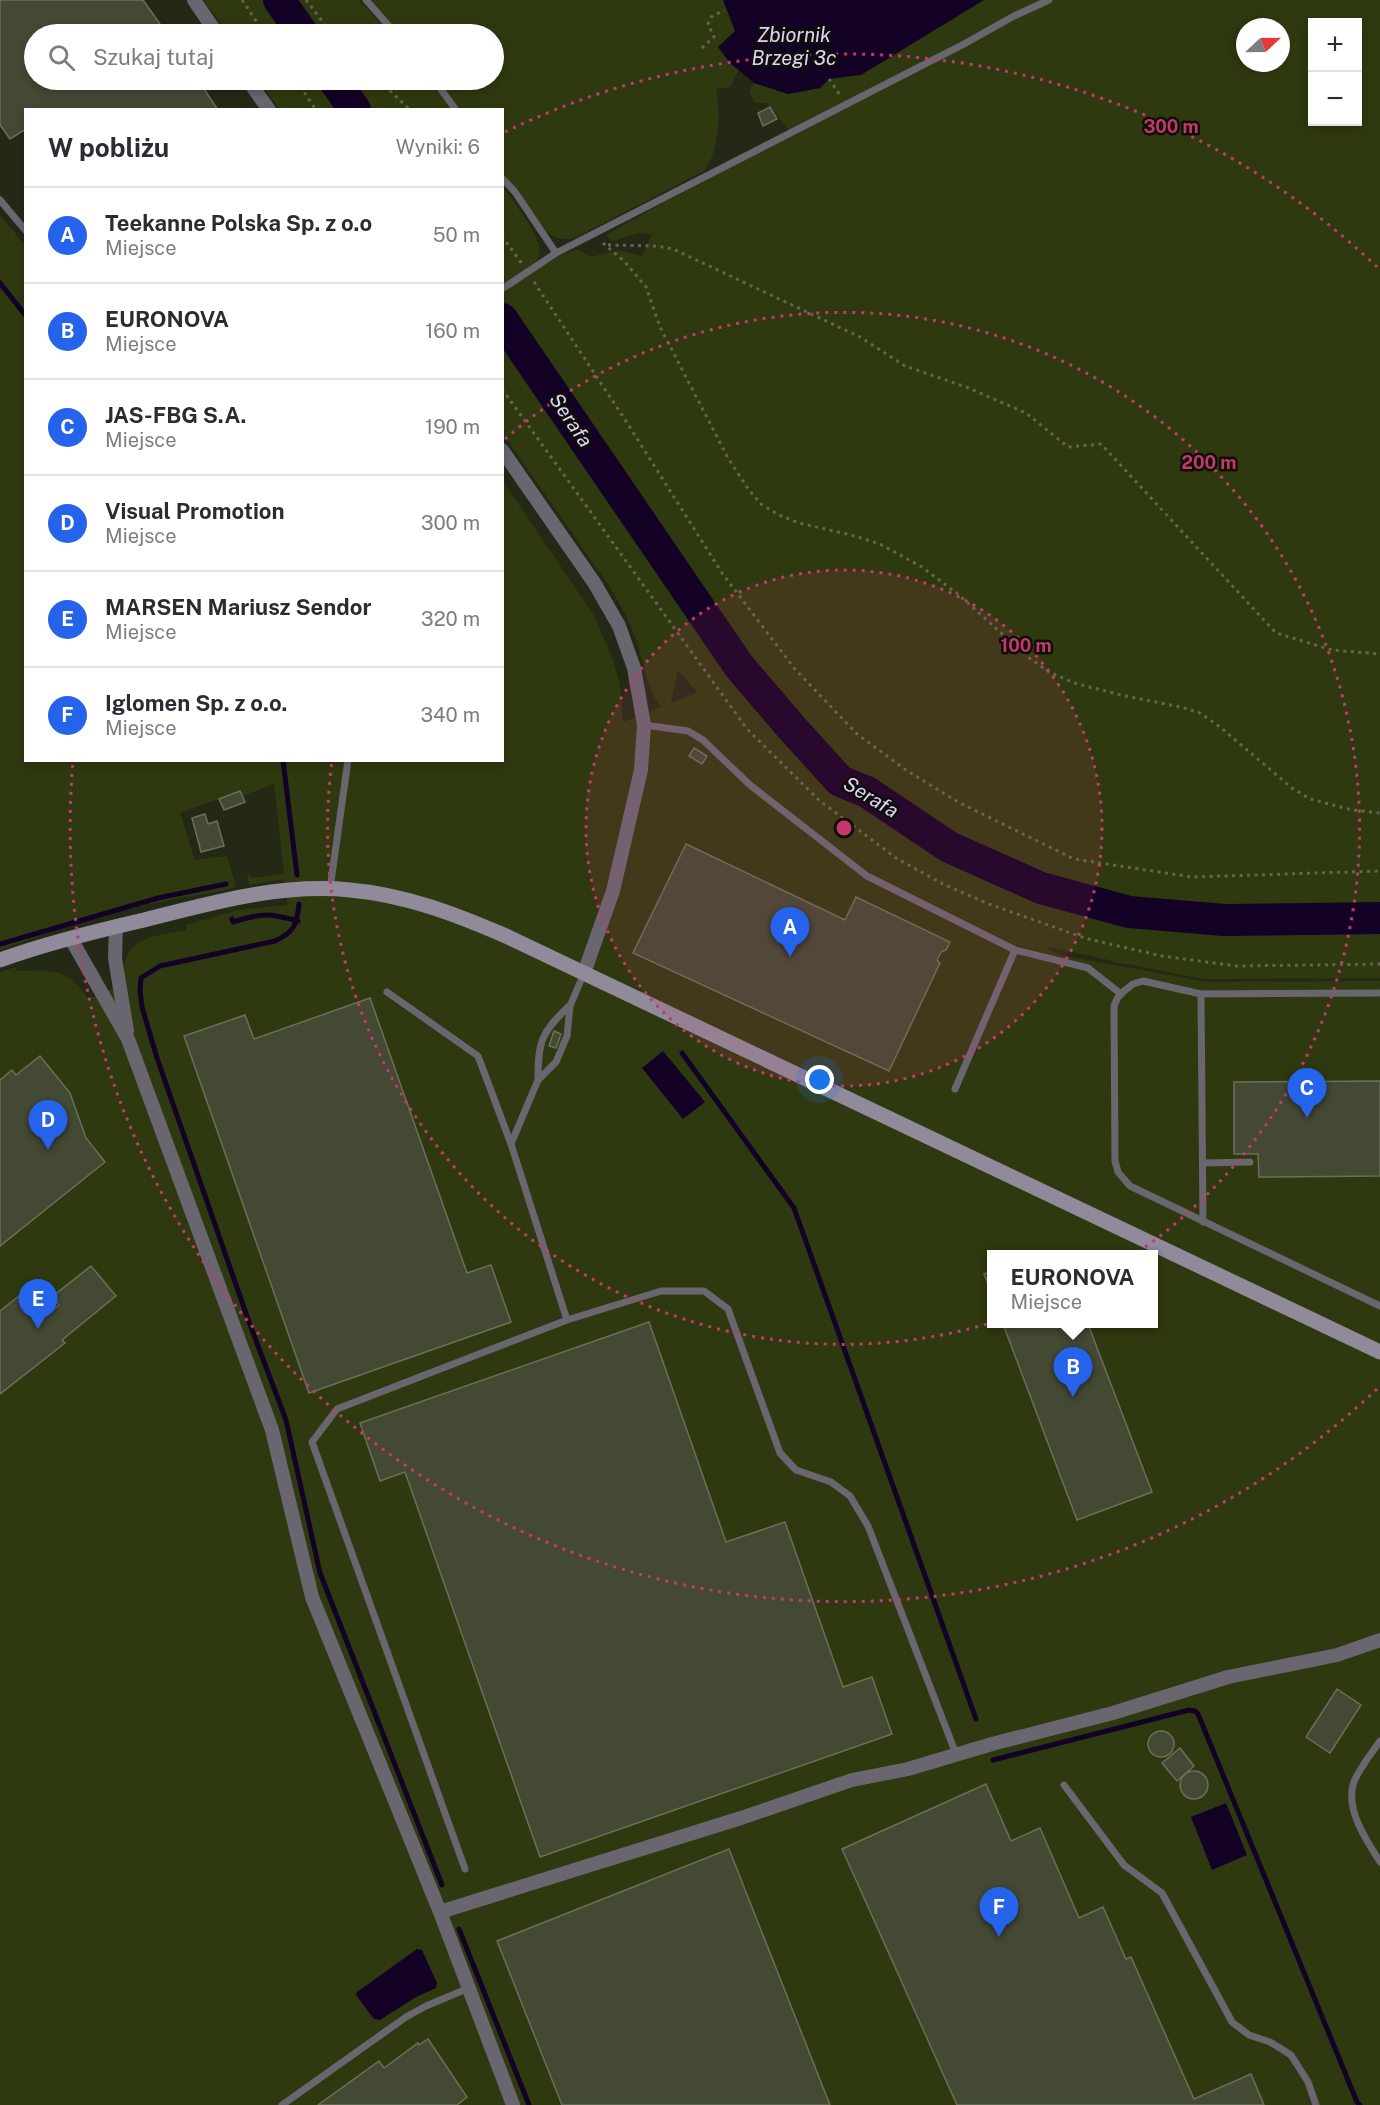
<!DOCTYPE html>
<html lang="pl">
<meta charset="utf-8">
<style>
body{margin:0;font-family:"Public Sans",sans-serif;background:#f7f7f7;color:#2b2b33}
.controls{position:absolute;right:18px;top:18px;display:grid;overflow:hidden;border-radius:0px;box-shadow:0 3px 9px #0003}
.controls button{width:54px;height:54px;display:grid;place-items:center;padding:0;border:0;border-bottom:2px solid #e1e1e2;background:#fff;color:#2b2b33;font:30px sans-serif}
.compass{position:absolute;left:1236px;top:18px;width:54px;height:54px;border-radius:50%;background:#fff;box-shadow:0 3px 9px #0003;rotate:68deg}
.you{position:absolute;left:820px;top:1080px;width:21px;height:21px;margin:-15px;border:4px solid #fff;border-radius:50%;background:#1a73e8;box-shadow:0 0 0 9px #1a73e833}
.badge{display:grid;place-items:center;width:39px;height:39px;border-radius:50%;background:#2563eb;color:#fff;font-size:20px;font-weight:700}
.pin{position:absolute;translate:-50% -50px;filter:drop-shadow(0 2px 3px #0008)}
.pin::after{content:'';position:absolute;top:32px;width:21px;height:18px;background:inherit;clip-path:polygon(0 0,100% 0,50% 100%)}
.popup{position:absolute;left:987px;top:1250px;width:171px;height:78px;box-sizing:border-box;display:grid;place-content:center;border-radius:0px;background:#fff;filter:drop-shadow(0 2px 4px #0005);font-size:20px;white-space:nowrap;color:#7c7c81}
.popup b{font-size:22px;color:#2b2b33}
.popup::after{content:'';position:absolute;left:50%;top:100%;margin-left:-12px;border:12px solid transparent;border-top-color:#fff}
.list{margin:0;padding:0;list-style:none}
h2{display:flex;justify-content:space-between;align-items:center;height:78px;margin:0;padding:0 24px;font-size:26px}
h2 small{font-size:20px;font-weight:400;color:#7c7c81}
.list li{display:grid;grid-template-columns:39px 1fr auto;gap:18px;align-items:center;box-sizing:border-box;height:96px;padding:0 24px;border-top:2px solid #e1e1e2}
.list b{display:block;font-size:22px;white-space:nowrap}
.list p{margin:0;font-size:20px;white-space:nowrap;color:#7c7c81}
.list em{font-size:20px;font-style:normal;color:#7c7c81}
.icon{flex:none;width:33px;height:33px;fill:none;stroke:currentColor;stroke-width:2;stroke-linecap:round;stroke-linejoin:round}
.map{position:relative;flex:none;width:1380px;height:2105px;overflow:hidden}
.search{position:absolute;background:#fff;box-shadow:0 3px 9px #0003;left:24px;top:24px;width:480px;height:66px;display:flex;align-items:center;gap:15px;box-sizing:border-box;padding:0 21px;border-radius:33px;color:#7c7c81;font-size:22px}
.panel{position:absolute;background:#fff;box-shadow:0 3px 9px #0003;left:24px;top:108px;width:480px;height:654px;border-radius:0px}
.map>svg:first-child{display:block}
.green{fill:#2f390f;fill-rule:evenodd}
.water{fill:#130225}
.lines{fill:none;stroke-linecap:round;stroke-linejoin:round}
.stream{stroke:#130225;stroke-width:5}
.river{stroke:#130225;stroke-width:32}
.building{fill:#434933;stroke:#697059;stroke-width:1.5}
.path{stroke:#616654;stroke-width:3;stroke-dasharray:3 4.5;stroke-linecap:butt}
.lane{stroke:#6a6670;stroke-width:7}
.street{stroke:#6a6670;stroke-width:14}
.secondary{stroke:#908a9a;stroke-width:15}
.ring{fill:none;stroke:#c7376e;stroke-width:3;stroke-dasharray:3 6}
.labels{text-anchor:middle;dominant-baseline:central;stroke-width:5;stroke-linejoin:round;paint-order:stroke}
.water-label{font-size:20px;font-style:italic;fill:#e2d1fd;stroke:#0e1008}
.centre{fill:#c7376e;stroke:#0e1008;stroke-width:3}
.ring-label{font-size:18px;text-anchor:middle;font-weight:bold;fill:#c7376e;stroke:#0e1008;stroke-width:5;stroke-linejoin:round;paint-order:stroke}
</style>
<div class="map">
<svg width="1380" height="2105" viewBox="0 0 1380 2105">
<rect width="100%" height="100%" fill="#232915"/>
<g class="green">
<polygon points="204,0 359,0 390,34 228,34"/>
<path d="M370,0H723L735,31L729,62L739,70L730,87L716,89C720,112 720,152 704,171L586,232C579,236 572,240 563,239C541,237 530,207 519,191C514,185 508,179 503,173L502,110L459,109L438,80H494V34H400Z"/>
<path d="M984,0H1380V978L1202,979L1129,964L1115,963L1109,960L1044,946L1060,955L1207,982L1380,981V2105H0V972L16,967L17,971C51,970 69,967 88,999L125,984C118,937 151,937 186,930V925L238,910L287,905L284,879L249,885L247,873L253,878L284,874L274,784L242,796L240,791L180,813L195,860L227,856L236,887C213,894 187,896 164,901C108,913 53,931 0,950V215L26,246V760H502L503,481L595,617L614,663L620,685L623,722L661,707C645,687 644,660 635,637C629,619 619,603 610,587L503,434V293C515,284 565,248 578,250C582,251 587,255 591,257L618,250L642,256L652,234L639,233L613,241L606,235L668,200L792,135L768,103H755L749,91L754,83L788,94L820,88L829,79ZM1312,22H1358V122H1312ZM1245,27H1281V63H1245ZM678,670L697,692L671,703ZM992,1254H1154V1324H992Z"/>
<polygon points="259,80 429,80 451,109 279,109"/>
<path d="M502,186C513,202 549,243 537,260C530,270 513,278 503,285Z"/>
</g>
<g class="water">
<polygon points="723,0 984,0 861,75 829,79 820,88 788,94 754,83 729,62 718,47 735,31"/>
<polygon points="663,1051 705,1102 683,1119 642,1068"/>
<polygon points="1226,1803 1247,1855 1212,1870 1191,1817"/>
<polygon points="417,1949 422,1950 437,1983 436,1988 416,1997 380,2020 374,2019 356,1995 357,1992"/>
</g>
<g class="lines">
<g class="stream">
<polyline points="0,283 26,316"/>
<polyline points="283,760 297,875"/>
<path d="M299,904C297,925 294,932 275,941L160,966L141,978L140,990L142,1007L157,1058L249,1322L286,1420L320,1573L442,1885"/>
<path d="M232,919L233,922C262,913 268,913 298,921"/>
<polyline points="0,944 158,898 226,884"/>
<polyline points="682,1053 794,1208 976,1719"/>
<polyline points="993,1760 1189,1710 1195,1711 1198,1714 1357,2102 1360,2105"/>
<polyline points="459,1929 529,2105"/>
</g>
<g class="river">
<polyline points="279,0 303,34"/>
<polyline points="334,80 355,110"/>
<polyline points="502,319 739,666 791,727 840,781 867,792 949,847 1041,888 1129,912 1224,920 1380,918"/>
</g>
</g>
<g class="building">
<polygon points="0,0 143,0 167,34 34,34 34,80 198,80 218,110 26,110 26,129 10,139 0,125"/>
<polygon points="770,107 777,119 763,126 758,113"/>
<polygon points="694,748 707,756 702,764 689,756"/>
<polygon points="240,791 245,802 224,810 219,799"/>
<polygon points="205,814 208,824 217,821 224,846 201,852 192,818"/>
<polygon points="686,844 845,920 856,897 950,942 946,950 941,952 937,960 940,963 889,1071 633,953"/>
<polygon points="370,998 467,1273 491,1265 511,1322 309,1393 184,1036 245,1015 254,1039"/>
<polygon points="554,1031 561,1034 556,1048 549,1046"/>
<polygon points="40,1056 70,1093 86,1138 105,1162 0,1246 0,1080 12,1070 16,1075"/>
<polygon points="1380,1081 1380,1176 1259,1177 1258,1154 1234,1154 1234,1082"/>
<polygon points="91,1266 116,1296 62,1340 65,1343 0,1394 0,1311 24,1292 44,1318 59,1305 53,1296"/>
<polygon points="992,1271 992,1295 984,1274"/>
<polygon points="649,1322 726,1542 785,1522 843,1687 872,1677 892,1734 540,1857 405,1472 380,1481 360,1423"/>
<polygon points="1003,1324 1088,1324 1152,1492 1077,1520"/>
<polygon points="1337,1689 1361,1705 1330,1753 1306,1737"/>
<circle cx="1161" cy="1744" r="13"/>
<polygon points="1180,1748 1194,1766 1177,1781 1162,1763"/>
<circle cx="1194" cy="1785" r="14"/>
<polygon points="986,1784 1011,1841 1040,1828 1079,1918 1103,1907 1126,1959 1131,1957 1194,2099 1251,2074 1264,2105 957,2105 842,1849"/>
<polygon points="729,1849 830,2105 562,2105 497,1941"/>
<polygon points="428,2039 467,2097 457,2105 318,2105 379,2061 384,2068 418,2043 419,2045"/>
</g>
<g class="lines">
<g class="path">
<polyline points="242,0 265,34"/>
<polyline points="306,0 332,34"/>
<polyline points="702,48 714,37 708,24 711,17 724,10"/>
<polyline points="829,79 840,95"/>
<polyline points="296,80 316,110"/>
<polyline points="379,80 410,110"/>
<polyline points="502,236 522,264"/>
<polyline points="603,243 625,262 646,287 660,327 728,458 749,490 761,504 779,515 799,523 851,535 880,544 922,567 959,595 1028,657 1049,672 1074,683 1125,696 1181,707 1200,713 1220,727 1292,788 1310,799 1352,810 1380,813"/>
<polyline points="608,245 657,246 673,249 860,337 905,366 966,387 1026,413 1068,447 1101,444 1276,633 1332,650 1380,654"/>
<polyline points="534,282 624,418 722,573 794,668 857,734 906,770 958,802 1074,859 1192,877 1380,871"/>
<polyline points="502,389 747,729 820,801 896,858 943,884 989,904 1088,939 1162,956 1237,966 1380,964"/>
</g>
<g class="lane">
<polyline points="366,0 396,34"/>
<polyline points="434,80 456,110"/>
<polyline points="502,178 515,192 556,253"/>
<polyline points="0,200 26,231"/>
<polyline points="502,289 556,253 964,44 1014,16 1049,0"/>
<polyline points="644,725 688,731 703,740 750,785 867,876 1015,950 955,1089"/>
<polyline points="330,889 348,760"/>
<polyline points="1015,950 1088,968 1121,994"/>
<polyline points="387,992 478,1056 511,1144"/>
<polyline points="1380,993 1201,994 1143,981 1133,984 1124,991 1118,997 1114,1006 1115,1161 1118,1172 1130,1186 1380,1306"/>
<polyline points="1201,994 1203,1222"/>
<path d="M538,1080C538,1041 541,1033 569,1006"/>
<polyline points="1203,1163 1250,1162"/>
<polyline points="567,1320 661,1291 704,1291 728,1309 780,1453 796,1470 831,1482 850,1496 868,1526 956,1754"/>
<path d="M1380,1741C1372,1753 1356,1772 1353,1785C1346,1811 1367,1841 1380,1862"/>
<polyline points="1064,1785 1124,1865 1162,1893 1232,2022 1249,2035 1270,2042 1291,2055 1308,2082 1316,2105"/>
<polyline points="465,1869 312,1442 337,1409 567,1320 511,1144 538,1080 556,1062 567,1036 570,1006 584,973"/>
<polyline points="282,2105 406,2017 426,2006 469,1988"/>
</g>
<g class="street">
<polyline points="194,0 217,34"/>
<polyline points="248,80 269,110"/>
<polyline points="502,450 595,584 619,626 634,668 644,725 641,770 613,891 584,973"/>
<polyline points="116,926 115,958 127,1031"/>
<polyline points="71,939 128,1039 272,1430 312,1597 440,1912 513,2105"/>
<polyline points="440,1912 741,1818 852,1780 908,1769 992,1744 1113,1713 1228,1677 1337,1655 1380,1640"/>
</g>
<path class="secondary" d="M0,960C47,943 96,931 144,920C211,903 281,883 350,890C406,895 455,914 506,936L1380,1352"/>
</g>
<circle cx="844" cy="828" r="258" fill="#c7376e" fill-opacity=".12"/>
<g class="ring">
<circle cx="844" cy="828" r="258"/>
<path d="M505 439A516 516 0 1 1 332 761"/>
<path d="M1377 1389A774 774 0 0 1 73 761M505 132A774 774 0 0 1 1377 267"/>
</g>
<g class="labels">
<g class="water-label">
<text x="794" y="35">Zbiornik<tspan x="794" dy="23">Brzegi 3c</tspan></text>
<text transform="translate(571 420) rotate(56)">Serafa</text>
<text transform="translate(871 797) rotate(31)">Serafa</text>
</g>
</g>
<circle cx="844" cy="828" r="9" class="centre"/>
<g class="ring-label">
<text x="1171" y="133">300 m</text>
<text x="1209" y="469">200 m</text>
<text x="1026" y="652">100 m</text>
</g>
</svg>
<div class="controls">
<button>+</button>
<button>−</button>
</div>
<svg class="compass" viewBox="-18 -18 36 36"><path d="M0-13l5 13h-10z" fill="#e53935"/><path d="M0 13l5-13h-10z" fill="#7c7c81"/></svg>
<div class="you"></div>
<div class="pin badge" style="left:790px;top:957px">A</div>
<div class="pin badge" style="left:1073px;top:1397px">B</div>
<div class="popup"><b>EURONOVA</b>Miejsce</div>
<div class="pin badge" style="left:1307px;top:1118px">C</div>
<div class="pin badge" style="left:48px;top:1150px">D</div>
<div class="pin badge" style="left:38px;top:1329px">E</div>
<div class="pin badge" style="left:999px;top:1937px">F</div>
<div class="search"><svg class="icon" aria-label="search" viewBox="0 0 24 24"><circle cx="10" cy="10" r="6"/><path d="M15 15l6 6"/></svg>Szukaj tutaj</div>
<section class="panel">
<h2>W pobliżu<small>Wyniki: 6</small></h2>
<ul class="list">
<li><span class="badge">A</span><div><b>Teekanne Polska Sp. z o.o</b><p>Miejsce</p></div><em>50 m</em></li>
<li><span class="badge">B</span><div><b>EURONOVA</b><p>Miejsce</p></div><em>160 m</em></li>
<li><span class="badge">C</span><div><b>JAS-FBG S.A.</b><p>Miejsce</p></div><em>190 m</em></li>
<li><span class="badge">D</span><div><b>Visual Promotion</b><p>Miejsce</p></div><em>300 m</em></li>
<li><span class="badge">E</span><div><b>MARSEN Mariusz Sendor</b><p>Miejsce</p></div><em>320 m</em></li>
<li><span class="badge">F</span><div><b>Iglomen Sp. z o.o.</b><p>Miejsce</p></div><em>340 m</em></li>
</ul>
</section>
</div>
